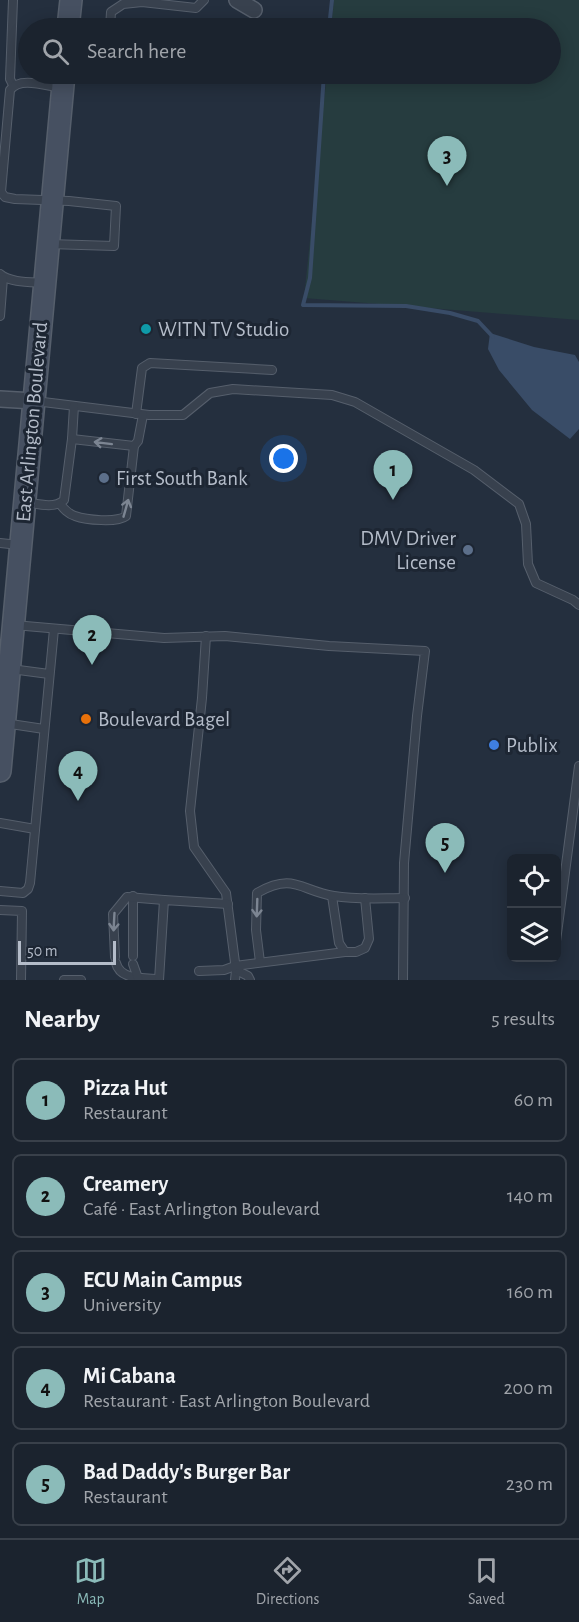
<!DOCTYPE html>
<meta charset="utf-8">
<style>
body{margin:0;font-family:"Alegreya Sans",sans-serif;background:#242b36;color:#f1f3f6}
.controls{position:absolute;right:18px;bottom:18px;display:grid;overflow:hidden;border-radius:9px;box-shadow:0 3px 15px #0003}
.controls button{width:54px;height:54px;display:grid;place-items:center;padding:0;border:0;border-bottom:2px solid #39404a;background:#1b232e;color:#f1f3f6;font:30px sans-serif}
.scale{position:absolute;left:18px;bottom:15px;width:98px;box-sizing:border-box;padding-left:6px;border:3px solid #b4bcc9;border-top:0;font-size:16px;line-height:21px;white-space:nowrap;color:#b4bcc9;-webkit-text-stroke:4px #1d2633;paint-order:stroke}
.you{position:absolute;left:284px;top:459px;width:21px;height:21px;margin:-15px;border:4px solid #fff;border-radius:50%;background:#1a73e8;box-shadow:0 0 0 9px #1a73e833}
.badge{display:grid;place-items:center;width:39px;height:39px;border-radius:50%;background:#8bbbb9;color:#111;font-size:20px;font-weight:700}
.pin{position:absolute;translate:-50% -50px;filter:drop-shadow(0 2px 3px #0008)}
.pin::after{content:'';position:absolute;top:32px;width:21px;height:18px;background:inherit;clip-path:polygon(0 0,100% 0,50% 100%)}
.list{margin:0;padding:0;list-style:none}
h2{display:flex;justify-content:space-between;align-items:center;height:78px;margin:0;padding:0 24px;font-size:26px}
h2 small{font-size:20px;font-weight:400;color:#a0a4aa}
.list li{display:grid;grid-template-columns:39px 1fr auto;gap:18px;align-items:center;box-sizing:border-box;height:84px;margin:0 12px 12px;padding:0 12px;border:2px solid #39404a;border-radius:9px}
.list b{display:block;font-size:22px;white-space:nowrap}
.list p{margin:0;font-size:20px;white-space:nowrap;color:#a0a4aa}
.list em{font-size:20px;font-style:normal;color:#a0a4aa}
.icon{flex:none;width:33px;height:33px;fill:none;stroke:currentColor;stroke-width:2;stroke-linecap:round;stroke-linejoin:round}
.map{position:relative;flex:none;width:579px;height:980px;overflow:hidden}
.search{position:absolute;background:#1b232e;box-shadow:0 3px 15px #0003;left:18px;right:18px;top:18px;height:66px;display:flex;align-items:center;gap:15px;box-sizing:border-box;padding:0 21px;border-radius:33px;color:#a0a4aa;font-size:22px}
.sheet{height:558px;background:#1b232e}
nav{display:flex;justify-content:space-around;align-items:center;box-sizing:border-box;height:84px;border-top:2px solid #39404a;background:#1b232e;font-size:16px;color:#a0a4aa}
nav a{display:grid;justify-items:center;gap:3px}
nav .on{color:#8bbbb9}
.map>svg:first-child{display:block}
.green{fill:#263c3f}
.water{fill:#394c67}
.lines{fill:none;stroke-linecap:round;stroke-linejoin:round}
.stream{stroke:#394c67;stroke-width:4}
.lane-casing{stroke:#565f6c;stroke-width:10}
.street-casing{stroke:#565f6c;stroke-width:18}
.secondary-casing{stroke:#565f6c;stroke-width:24}
.lane{stroke:#38414e;stroke-width:8}
.street{stroke:#38414e;stroke-width:15}
.secondary{stroke:#465061;stroke-width:21}
.oneway{stroke:#7c8592}
.culture-dot{fill:#0f9aa8;stroke:#1d2633;stroke-width:2}
.service-dot{fill:#5c6f8a;stroke:#1d2633;stroke-width:2}
.food-dot{fill:#e8710a;stroke:#1d2633;stroke-width:2}
.shop-dot{fill:#3f7fe0;stroke:#1d2633;stroke-width:2}
.labels{text-anchor:middle;dominant-baseline:central;stroke-width:6;stroke-linejoin:round;paint-order:stroke}
.poi-label{font-size:21px;fill:#b4bcc9;stroke:#1d2633;text-anchor:start}
.street-label{font-size:21px;fill:#b4bcc9;stroke:#1d2633}
</style>
<div class="map">
<svg width="579" height="980" viewBox="0 0 579 980">
<rect width="100%" height="100%" fill="#242f3e"/>
<polygon class="green" points="334,0 579,0 579,320 304,298 315,192 321,100 324,100 327,74 550,74 550,28 331,28"/>
<polygon class="water" points="490,333 534,347 575,355 579,362 579,429 570,439 532,410 499,370 488,349"/>
<g class="lines">
<g class="stream">
<polyline points="329,28 332,0"/>
<polyline points="324,74 310,278 303,305 406,306 450,313 478,321 493,337"/>
</g>
<g class="lane-casing">
<g id="lane">
<polyline points="13,0 10,79 13,85"/>
<polyline points="110,28 111,12 123,4 142,2 196,8 204,0"/>
<path d="M49,244L114,246L116,206L69,201L15,199L5,197L1,192L10,90C20,76 46,86 61,88"/>
<path d="M0,274C10,283 32,282 45,283"/>
<polyline points="0,316 3,278"/>
<polyline points="35,401 149,415 183,415 210,393 233,389 332,395 355,402 474,470 519,504 526,524 528,564 536,583 573,600 579,605"/>
<polyline points="136,414 142,368 150,363 272,370"/>
<polyline points="72,439 134,446"/>
<path d="M26,502C38,504 55,509 64,500L72,439L74,406"/>
<path d="M60,504C64,509 68,514 75,516C86,520 117,523 126,516L134,446L138,441L143,415"/>
<polyline points="0,543 19,545"/>
<polyline points="14,625 164,638 225,636 329,646 425,651 417,716 404,863 403,980"/>
<polyline points="206,636 202,698 190,811 194,847 226,893 236,970 235,980"/>
<polyline points="11,669 49,674"/>
<polyline points="4,723 44,729"/>
<polyline points="0,823 35,829"/>
<polyline points="0,891 23,893 28,889 30,883 54,629"/>
<polyline points="133,896 133,956"/>
<polyline points="332,896 339,943 345,952 356,952 365,948 369,939 365,898"/>
<polyline points="0,910 22,911 21,980"/>
<polyline points="556,941 579,766"/>
<polyline points="115,957 113,914 127,897 164,900"/>
<path d="M260,962L256,930L257,893C294,872 301,891 334,896C357,900 382,898 405,898"/>
<path d="M116,963C120,980 143,978 159,979"/>
<polyline points="133,964 138,978"/>
<polyline points="236,970 248,976 250,980"/>
<polyline points="199,971 224,970 235,966 345,952"/>
<polyline points="64,980 81,980"/>
<polyline points="159,980 164,900 228,904"/>
</g>
</g>
<g class="street-casing">
<g id="street">
<polyline points="237,0 254,10"/>
<polyline points="0,399 34,401"/>
</g>
</g>
<g class="secondary-casing">
<g id="secondary">
<polyline points="68,28 71,0"/>
<polyline points="0,771 64,74"/>
</g>
</g>
<use href="#lane" class="lane"/>
<use href="#street" class="street"/>
<use href="#secondary" class="secondary"/>
</g>
<defs><path id="oneway-shaft" d="M-6 0H5M1.5-3L5.5 0L1.5 3" fill="none" stroke-width="1.6" stroke-linecap="round" stroke-linejoin="round" transform="scale(1.5)"/></defs>
<g class="oneway">
<use href="#oneway-shaft" transform="translate(103 443) rotate(-173)"/>
<use href="#oneway-shaft" transform="translate(126 508) rotate(-74)"/>
<use href="#oneway-shaft" transform="translate(257 908) rotate(92)"/>
<use href="#oneway-shaft" transform="translate(114 922) rotate(93)"/>
</g>
<circle class="culture-dot" cx="146" cy="329" r="6"/>
<g class="service-dot">
<circle cx="104" cy="478" r="6"/>
<circle cx="468" cy="550" r="6"/>
</g>
<circle class="food-dot" cx="86" cy="719" r="6"/>
<circle class="shop-dot" cx="494" cy="745" r="6"/>
<g class="labels">
<g class="poi-label">
<text x="158" y="329">WITN TV Studio</text>
<text x="116" y="478">First South Bank</text>
<text x="456" y="538" text-anchor="end">DMV Driver<tspan x="456" dy="24">License</tspan></text>
<text x="98" y="719">Boulevard Bagel</text>
<text x="506" y="745">Publix</text>
</g>
<g class="street-label">
<text transform="translate(32 422) rotate(-85)">East Arlington Boulevard</text>
</g>
</g>
</svg>
<div class="controls">
<button><svg class="icon" aria-label="locate" viewBox="0 0 24 24"><circle cx="12" cy="12" r="6"/><path d="M12 2v4M12 18v4M2 12h4M18 12h4"/></svg></button>
<button><svg class="icon" aria-label="layers" viewBox="0 0 24 24"><path d="M12 4l9 5-9 5-9-5zM3 14l9 5 9-5"/></svg></button>
</div>
<div class="scale">50 m</div>
<div class="you"></div>
<div class="pin badge" style="left:393px;top:500px">1</div>
<div class="pin badge" style="left:92px;top:665px">2</div>
<div class="pin badge" style="left:447px;top:186px">3</div>
<div class="pin badge" style="left:78px;top:801px">4</div>
<div class="pin badge" style="left:445px;top:873px">5</div>
<div class="search"><svg class="icon" aria-label="search" viewBox="0 0 24 24"><circle cx="10" cy="10" r="6"/><path d="M15 15l6 6"/></svg>Search here</div>
</div>
<section class="sheet">
<h2>Nearby<small>5 results</small></h2>
<ul class="list">
<li><span class="badge">1</span><div><b>Pizza Hut</b><p>Restaurant</p></div><em>60 m</em></li>
<li><span class="badge">2</span><div><b>Creamery</b><p>Café · East Arlington Boulevard</p></div><em>140 m</em></li>
<li><span class="badge">3</span><div><b>ECU Main Campus</b><p>University</p></div><em>160 m</em></li>
<li><span class="badge">4</span><div><b>Mi Cabana</b><p>Restaurant · East Arlington Boulevard</p></div><em>200 m</em></li>
<li><span class="badge">5</span><div><b>Bad Daddy's Burger Bar</b><p>Restaurant</p></div><em>230 m</em></li>
</ul>
</section>
<nav>
<a class="on"><svg class="icon" aria-label="map" viewBox="0 0 24 24"><path d="M3 6l6-2 6 2 6-2v14l-6 2-6-2-6 2zM9 4v14M15 6v14"/></svg>Map</a>
<a><svg class="icon" aria-label="directions" viewBox="0 0 24 24"><path d="M12 3l9 9-9 9-9-9zM9 14v-3h6M13 9l2 2-2 2"/></svg>Directions</a>
<a><svg class="icon" aria-label="saved" viewBox="0 0 24 24"><path d="M7 4h10v16l-5-4-5 4z"/></svg>Saved</a>
</nav>
